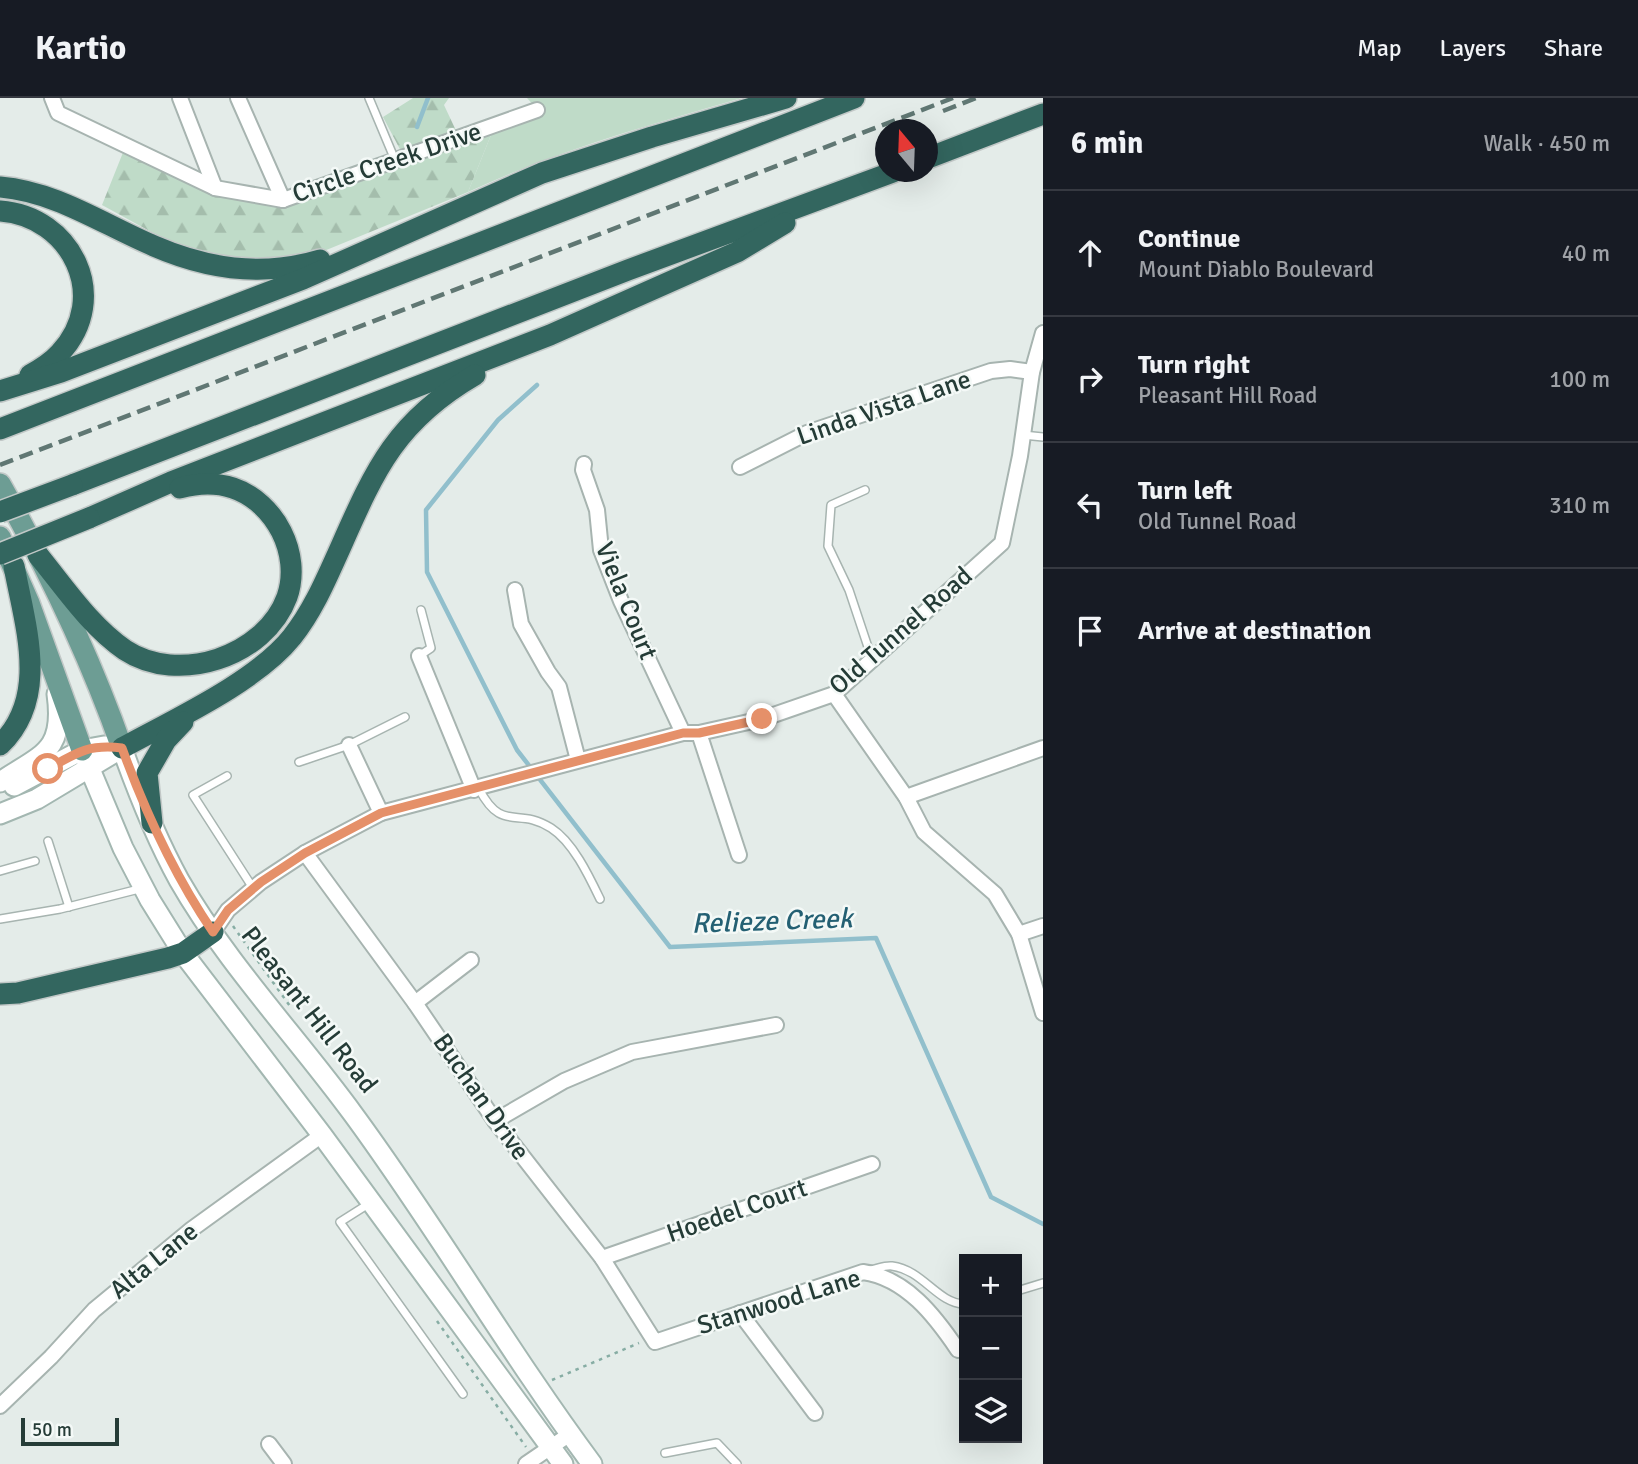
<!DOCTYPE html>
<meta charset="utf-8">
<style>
body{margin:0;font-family:Signika,sans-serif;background:#20242c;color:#f1f3f6}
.controls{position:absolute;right:21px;bottom:21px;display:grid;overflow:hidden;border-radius:0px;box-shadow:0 7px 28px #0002}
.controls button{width:63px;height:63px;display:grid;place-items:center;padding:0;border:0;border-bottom:2px solid #363941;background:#171b24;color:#f1f3f6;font:35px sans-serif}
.compass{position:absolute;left:875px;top:21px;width:63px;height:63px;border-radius:50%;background:#171b24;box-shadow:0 7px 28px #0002;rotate:341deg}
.scale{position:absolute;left:21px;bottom:18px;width:98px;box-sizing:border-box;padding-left:7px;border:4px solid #253c37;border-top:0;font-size:19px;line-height:24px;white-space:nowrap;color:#253c37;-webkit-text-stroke:5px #f4f9f7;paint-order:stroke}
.stop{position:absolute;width:21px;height:21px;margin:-16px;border:5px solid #e59069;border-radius:50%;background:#fff}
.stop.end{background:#e59069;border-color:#fff;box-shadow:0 2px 7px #0008}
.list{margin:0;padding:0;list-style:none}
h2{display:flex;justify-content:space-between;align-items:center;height:91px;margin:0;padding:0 28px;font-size:30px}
h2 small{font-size:23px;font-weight:400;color:#9ea1a6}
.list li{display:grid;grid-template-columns:46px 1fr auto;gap:21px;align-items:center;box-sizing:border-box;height:126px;padding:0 28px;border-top:2px solid #363941}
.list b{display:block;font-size:26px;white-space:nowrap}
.list p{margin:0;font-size:23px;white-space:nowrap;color:#9ea1a6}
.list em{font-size:23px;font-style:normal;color:#9ea1a6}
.icon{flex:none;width:38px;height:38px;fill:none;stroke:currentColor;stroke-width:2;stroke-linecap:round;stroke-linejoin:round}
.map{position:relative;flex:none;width:1043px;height:1366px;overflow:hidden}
header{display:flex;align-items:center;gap:42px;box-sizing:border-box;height:98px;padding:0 35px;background:#171b24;border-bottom:2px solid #363941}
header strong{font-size:33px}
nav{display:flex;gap:38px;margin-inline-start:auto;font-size:24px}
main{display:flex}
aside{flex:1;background:#171b24}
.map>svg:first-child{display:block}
.green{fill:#bfdbc8}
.forest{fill:url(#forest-firs)}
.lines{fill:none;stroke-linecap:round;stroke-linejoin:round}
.stream{stroke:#91bfcc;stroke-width:4.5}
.lane-casing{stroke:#a7b4b0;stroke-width:10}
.street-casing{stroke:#a7b4b0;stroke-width:18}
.secondary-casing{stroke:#a3b7b1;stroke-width:23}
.primary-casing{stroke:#c2c8c7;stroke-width:24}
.highway-casing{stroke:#c2c8c7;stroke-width:24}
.path{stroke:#87ada4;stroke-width:2.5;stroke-dasharray:3.5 5;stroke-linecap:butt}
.lane{stroke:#fff;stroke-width:7}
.street{stroke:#fff;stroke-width:14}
.secondary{stroke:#fff;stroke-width:19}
.primary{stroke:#6d9d94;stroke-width:21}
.highway{stroke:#33665f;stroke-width:21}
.rail{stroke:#607773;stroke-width:4.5;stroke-dasharray:14 7;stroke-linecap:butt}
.highway-bridge-casing{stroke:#c2c8c7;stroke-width:24;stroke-linecap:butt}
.highway-bridge{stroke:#33665f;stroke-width:21}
.route{stroke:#e59069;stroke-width:9}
.labels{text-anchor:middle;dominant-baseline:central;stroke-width:5;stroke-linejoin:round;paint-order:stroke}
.street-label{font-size:26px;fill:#253c37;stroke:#f4f9f7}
.water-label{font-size:28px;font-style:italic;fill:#246073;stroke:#f4f9f7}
</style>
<header>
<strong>Kartio</strong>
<nav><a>Map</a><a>Layers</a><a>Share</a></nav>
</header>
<main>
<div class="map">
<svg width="1043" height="1366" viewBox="0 0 1043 1366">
<defs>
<pattern id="forest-firs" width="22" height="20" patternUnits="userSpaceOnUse" patternTransform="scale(1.75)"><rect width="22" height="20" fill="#bfdbc8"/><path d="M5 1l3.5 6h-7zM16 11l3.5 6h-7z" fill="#a4bdac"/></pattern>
</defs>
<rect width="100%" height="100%" fill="#e4ece9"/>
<path class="green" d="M527,0H742C649,27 556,53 468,94L495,27L537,11Z"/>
<polygon class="forest" points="413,0 449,0 444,7 459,39 495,27 468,94 319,155 250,165 175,147 102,107 126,47 215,90 283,102 404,59 383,19"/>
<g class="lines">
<g class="stream">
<polyline points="417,29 428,0"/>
<polyline points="537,287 498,322 426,412 427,474 517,652 670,849 876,840 991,1099 1043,1126"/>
</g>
<g class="lane-casing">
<g id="lane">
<polyline points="369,0 395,62"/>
<polyline points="1023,337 1043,339"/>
<polyline points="865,392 831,407 828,448 849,492 872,561"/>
<polyline points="419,558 431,550 421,512"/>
<polyline points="299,664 349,647 405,619"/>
<polyline points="227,678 193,697 253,790"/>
<path d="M479,691C503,736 517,708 551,730C573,744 589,778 600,801"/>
<polyline points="48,743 69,809"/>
<polyline points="0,773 35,763"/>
<polyline points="0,821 60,811 143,790"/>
<polyline points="370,1105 340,1124 463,1296"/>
<path d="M870,1172C877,1171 885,1167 892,1168C923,1172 937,1205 964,1206"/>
<polyline points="1017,1193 1043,1185"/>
<polyline points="665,1355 717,1345 737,1366"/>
</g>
</g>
<g class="street-casing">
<g id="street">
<polyline points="52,0 58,15 215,90 283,102 537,12"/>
<polyline points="180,0 215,90"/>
<polyline points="238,0 283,102"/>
<polyline points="584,366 583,372 597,412 601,452 621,503 683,635"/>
<polyline points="740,369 807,335 991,273 1010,271 1032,274"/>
<polyline points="515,492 521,526 548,574 559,589 578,662"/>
<polyline points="419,558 474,692"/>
<polyline points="834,596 906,699 924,734 995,796 1019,836 1043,915"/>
<polyline points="699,635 739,757"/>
<polyline points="349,647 381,715"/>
<polyline points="906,699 1043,650"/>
<path d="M305,755L415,905L495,1023L602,1160L655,1244L863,1174C906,1180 935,1218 958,1252"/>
<polyline points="213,834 228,812 261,784 305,755 381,715 683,635 699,635 762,621 834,596 1002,445 1020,358 1032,274 1043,235"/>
<polyline points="1019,836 1043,828"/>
<polyline points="415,905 471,862"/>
<polyline points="495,1023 564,983 632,954 776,927"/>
<polyline points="602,1160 872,1066"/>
<polyline points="740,1215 815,1315"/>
<polyline points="0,1308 51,1259 94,1212 192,1131 322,1037"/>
<polyline points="269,1346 284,1366"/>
<polyline points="526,1366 570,1336"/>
</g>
</g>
<g class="secondary-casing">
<g id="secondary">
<path d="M122,650C138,695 156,740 179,782C227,866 296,938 353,1016C437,1130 508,1253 592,1366"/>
<polyline points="82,652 123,750 150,802 183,855 322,1037 563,1366"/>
<path d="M0,684C42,656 65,654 57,596"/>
<polyline points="14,688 82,652 104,648 122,650"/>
<polyline points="0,716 37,701 122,650"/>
</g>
</g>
<g class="primary-casing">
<g id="primary">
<path d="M0,386C48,471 90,559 122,650"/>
<polyline points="0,439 29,505 82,652"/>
</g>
</g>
<g class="highway-casing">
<g id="highway">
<polyline points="928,60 1043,16"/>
<path d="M0,89C57,94 102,126 154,148C207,171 264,179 320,162"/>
<path d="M0,113C71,118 112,199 60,255C52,264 41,271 30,277"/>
<polyline points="0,293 61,274 303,181 542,75 652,39 786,0"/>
<polyline points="0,331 854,0"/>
<polyline points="72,387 628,172 893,74"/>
<polyline points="89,420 171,384 550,237 737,154 785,125"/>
<path d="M38,457C65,490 90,528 125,552C178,587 265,559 287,499C302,456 275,404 233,390C215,384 198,385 180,390"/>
<path d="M0,647C50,599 25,528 14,468"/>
<path d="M122,650C173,622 256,584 292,539C312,514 325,484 338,455C374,374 394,324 475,277"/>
<polyline points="152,725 147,675 166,642 183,624"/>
<polyline points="0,896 18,895 168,860 183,855 213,834"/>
</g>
</g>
<g class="path">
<polyline points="233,828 292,911"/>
<polyline points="437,1223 526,1349"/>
<polyline points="552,1282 639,1245"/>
</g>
<use href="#lane" class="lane"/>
<use href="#street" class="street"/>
<use href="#secondary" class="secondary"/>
<use href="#primary" class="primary"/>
<use href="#highway" class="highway"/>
<g class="rail">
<polyline points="943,13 976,0"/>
<polyline points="0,367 953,0"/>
</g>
<g class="highway-bridge-casing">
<g id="highway-bridge">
<polyline points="0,414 72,387"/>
<polyline points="0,456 89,420"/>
</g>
</g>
<use href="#highway-bridge" class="highway-bridge"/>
</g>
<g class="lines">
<path class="route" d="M48,671C76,655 88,646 122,650C146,716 174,777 213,834L228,812L261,784L305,755L381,715L683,635H699L762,621"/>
</g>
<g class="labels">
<g class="street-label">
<text transform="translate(387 65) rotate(-19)">Circle Creek Drive</text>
<text transform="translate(884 310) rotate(-19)">Linda Vista Lane</text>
<text transform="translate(626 503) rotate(68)">Viela Court</text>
<text transform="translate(901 533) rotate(-41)">Old Tunnel Road</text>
<text transform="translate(309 912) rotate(52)">Pleasant Hill Road</text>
<text transform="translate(481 999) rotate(55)">Buchan Drive</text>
<text transform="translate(737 1113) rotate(-19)">Hoedel Court</text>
<text transform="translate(154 1163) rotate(-39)">Alta Lane</text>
<text transform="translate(779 1204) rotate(-17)">Stanwood Lane</text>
</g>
<g class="water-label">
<text transform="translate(772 823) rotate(-2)">Relieze Creek</text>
</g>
</g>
</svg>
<div class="controls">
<button>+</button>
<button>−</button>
<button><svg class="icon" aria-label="layers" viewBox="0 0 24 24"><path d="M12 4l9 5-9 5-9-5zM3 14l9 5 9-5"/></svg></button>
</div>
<svg class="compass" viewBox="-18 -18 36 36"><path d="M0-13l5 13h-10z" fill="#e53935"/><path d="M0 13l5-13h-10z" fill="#9ea1a6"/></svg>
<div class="scale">50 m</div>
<div class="stop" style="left:48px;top:671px"></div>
<div class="stop end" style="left:762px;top:621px"></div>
</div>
<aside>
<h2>6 min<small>Walk · 450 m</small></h2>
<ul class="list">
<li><svg class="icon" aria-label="ahead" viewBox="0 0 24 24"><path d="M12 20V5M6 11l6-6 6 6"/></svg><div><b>Continue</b><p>Mount Diablo Boulevard</p></div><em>40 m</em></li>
<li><svg class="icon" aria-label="right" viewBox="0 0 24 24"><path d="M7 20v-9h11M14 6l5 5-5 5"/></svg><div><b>Turn right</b><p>Pleasant Hill Road</p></div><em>100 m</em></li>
<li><svg class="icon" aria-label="left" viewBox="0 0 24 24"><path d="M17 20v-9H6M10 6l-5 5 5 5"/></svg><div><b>Turn left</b><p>Old Tunnel Road</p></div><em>310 m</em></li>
<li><svg class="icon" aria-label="arrive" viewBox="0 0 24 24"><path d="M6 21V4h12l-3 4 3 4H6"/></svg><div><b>Arrive at destination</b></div></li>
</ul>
</aside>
</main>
